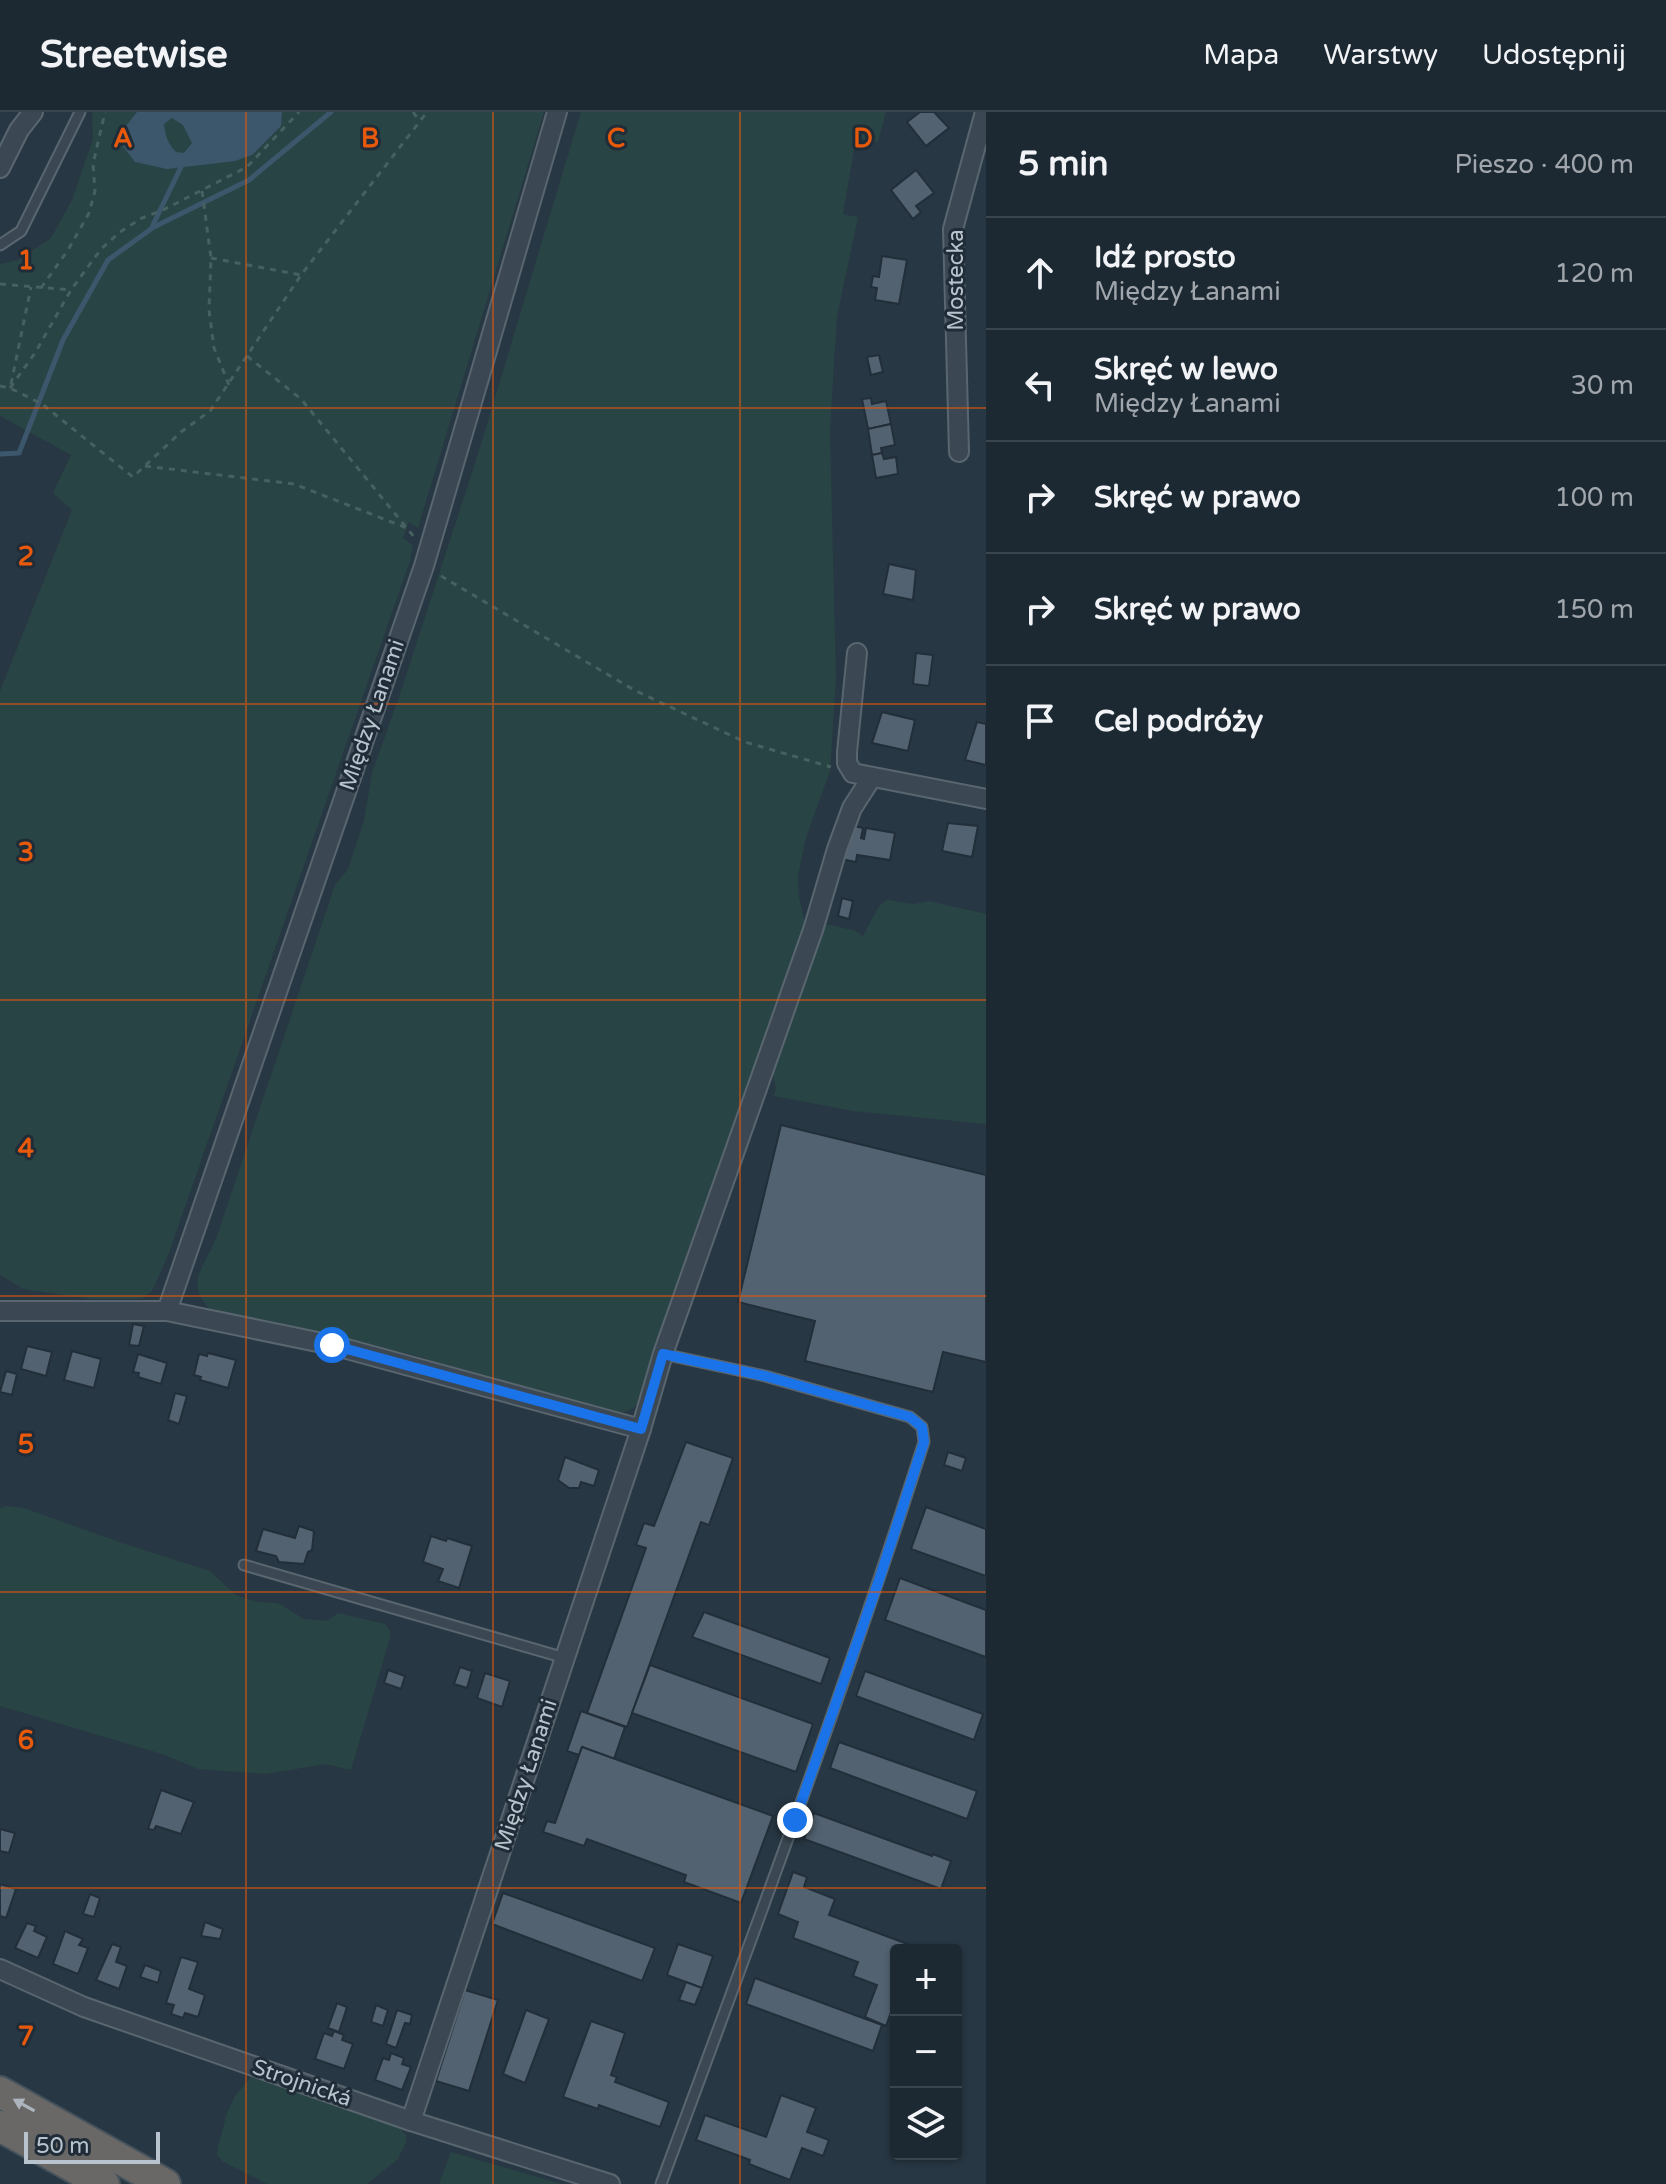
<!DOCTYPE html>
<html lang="pl">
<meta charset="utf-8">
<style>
body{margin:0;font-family:"Varela Round",sans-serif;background:#25313a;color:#f1f3f6}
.controls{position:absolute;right:24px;bottom:24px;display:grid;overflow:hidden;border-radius:8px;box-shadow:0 2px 6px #0004}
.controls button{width:72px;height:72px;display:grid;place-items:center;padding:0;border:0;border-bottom:2px solid #3b454d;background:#1d2932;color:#f1f3f6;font:40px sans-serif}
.scale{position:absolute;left:24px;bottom:20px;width:136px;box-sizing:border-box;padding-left:8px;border:4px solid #b8c3cd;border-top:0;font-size:22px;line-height:28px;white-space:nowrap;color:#b8c3cd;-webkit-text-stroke:6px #202d38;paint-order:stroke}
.stop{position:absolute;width:24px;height:24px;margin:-18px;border:6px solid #1a73e8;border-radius:50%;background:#fff}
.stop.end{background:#1a73e8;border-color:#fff;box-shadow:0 2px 8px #0008}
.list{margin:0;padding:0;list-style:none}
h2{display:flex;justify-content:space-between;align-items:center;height:104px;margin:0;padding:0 32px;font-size:34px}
h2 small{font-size:26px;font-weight:400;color:#a0a6ac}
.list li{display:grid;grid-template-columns:52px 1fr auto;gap:24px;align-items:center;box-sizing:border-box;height:112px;padding:0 32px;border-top:2px solid #3b454d}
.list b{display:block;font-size:30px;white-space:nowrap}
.list p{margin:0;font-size:26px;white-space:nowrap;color:#a0a6ac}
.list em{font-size:26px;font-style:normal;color:#a0a6ac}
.icon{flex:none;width:44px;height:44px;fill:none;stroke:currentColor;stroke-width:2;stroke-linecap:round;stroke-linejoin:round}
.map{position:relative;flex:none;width:986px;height:2072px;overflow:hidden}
header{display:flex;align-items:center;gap:48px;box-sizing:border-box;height:112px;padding:0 40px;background:#1d2932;border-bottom:2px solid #3b454d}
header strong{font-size:38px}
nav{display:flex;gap:44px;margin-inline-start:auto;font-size:28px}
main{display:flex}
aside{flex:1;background:#1d2932}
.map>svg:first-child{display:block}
.green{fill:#294444}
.water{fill:#3c576c;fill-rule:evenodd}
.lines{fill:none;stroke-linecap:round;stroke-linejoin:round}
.stream{stroke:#3c576c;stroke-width:5}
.building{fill:#526270;stroke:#222f3a;stroke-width:2}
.service-casing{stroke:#596670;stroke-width:13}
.minor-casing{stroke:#596670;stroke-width:22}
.trunk-casing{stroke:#46535d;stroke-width:34}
.path{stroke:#476060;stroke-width:3;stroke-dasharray:6 6;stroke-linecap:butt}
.service{stroke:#3b4853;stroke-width:9}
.minor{stroke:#3b4853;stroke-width:18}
.trunk{stroke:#696866;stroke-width:30}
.oneway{fill:#acb5be}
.route{stroke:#1a73e8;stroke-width:10}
.grid{fill:none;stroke:#e8590c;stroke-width:2;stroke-opacity:0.55}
.labels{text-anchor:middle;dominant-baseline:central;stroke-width:6;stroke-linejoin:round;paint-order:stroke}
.street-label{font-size:22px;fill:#b8c3cd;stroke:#202d38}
.grid-label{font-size:26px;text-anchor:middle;font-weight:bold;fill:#e8590c;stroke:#202d38;stroke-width:6;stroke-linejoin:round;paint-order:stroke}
</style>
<header>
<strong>Streetwise</strong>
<nav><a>Mapa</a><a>Warstwy</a><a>Udostępnij</a></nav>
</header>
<main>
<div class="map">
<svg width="986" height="2072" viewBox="0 0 986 2072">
<rect width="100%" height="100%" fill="#273743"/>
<g class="green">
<polygon points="92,0 544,0 418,416 409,410 403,426 413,433 410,449 169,1141 152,1179 142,1187 91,1187 23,1177 0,1163 0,579 72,398 53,381 71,343 0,304 0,152 18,148 51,126 72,88 93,27"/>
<path d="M581,0H886L878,30L856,26L843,102L858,105L837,205L834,250L830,321L836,566L830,659L806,726L798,763L799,785L806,816L661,1230L638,1291C628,1304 615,1300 600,1300L414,1243L214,1202C185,1172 200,1162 214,1131C218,1123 220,1114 223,1106L335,773L348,757L364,709L372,661L401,579L478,342Z"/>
<polygon points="887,788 914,792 929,789 986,802 986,1012 853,999 774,984 776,976 770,953 825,812 853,818 863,824 879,794"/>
<polygon points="7,1394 24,1396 125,1432 210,1459 236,1483 256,1490 278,1491 304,1507 327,1509 338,1501 385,1512 390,1519 390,1526 351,1658 326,1652 266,1662 198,1657 162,1642 0,1594 0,1396"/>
<polygon points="251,1965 400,2016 406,2023 406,2030 398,2047 367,2072 267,2072 222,2049 217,2043 218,2034 227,2001 235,1984"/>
<polygon points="451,2040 562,2072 439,2072"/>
</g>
<path class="water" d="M137,0H282L281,14L252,43L235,49L167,57L135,50L119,29L123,18ZM172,6L183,13L192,31L184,41L176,40C168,32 165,23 164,12Z"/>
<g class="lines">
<g class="stream">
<polyline points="152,116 249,68 331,0"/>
<polyline points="0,342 19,341 63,228 108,148 151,117 181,55"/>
</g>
</g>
<g class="building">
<polygon points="920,0 934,0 949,16 926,34 907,10"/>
<polygon points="916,58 934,81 916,94 921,100 913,107 891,78"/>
<polygon points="882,144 907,148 899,192 875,188 877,176 871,175 873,164 879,165"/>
<polygon points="879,243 883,260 871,263 867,245"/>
<polygon points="871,286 872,292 886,289 891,312 868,317 862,287"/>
<polygon points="891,312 895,333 881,336 882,341 872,343 868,317"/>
<polygon points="882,341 884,347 896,345 898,362 876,366 872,343"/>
<polygon points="889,452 916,458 913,488 883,482"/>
<polygon points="916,541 933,543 929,574 913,572"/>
<polygon points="882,600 915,608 908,639 872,631"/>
<polygon points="977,610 986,612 986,653 965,648"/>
<polygon points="948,711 978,714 972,745 942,739"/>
<polygon points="849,713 863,716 861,726 864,727 866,716 895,721 890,748 857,743 856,750 841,747"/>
<polygon points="842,786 853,789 849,807 838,804"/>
<polygon points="781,1013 986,1063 986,1250 943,1240 933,1280 805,1249 815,1209 738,1190"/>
<polygon points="133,1212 144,1214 139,1234 129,1233"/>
<polygon points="27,1234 52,1240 46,1264 21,1257"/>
<polygon points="72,1239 101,1247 94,1276 64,1268"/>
<polygon points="208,1241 236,1248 228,1276 200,1268 201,1265 194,1263 199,1242 207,1244"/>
<polygon points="138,1242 167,1251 161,1272 138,1265 139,1261 133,1260"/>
<polygon points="6,1259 17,1262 12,1283 0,1280"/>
<polygon points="175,1281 187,1284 179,1312 168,1308"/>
<polygon points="686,1330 733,1346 709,1413 701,1410 627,1615 587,1601 646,1436 636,1433 644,1411 654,1414"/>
<polygon points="948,1340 966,1346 962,1359 944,1353"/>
<polygon points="565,1345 599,1358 594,1374 581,1370 579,1376 569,1376 558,1368"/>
<polygon points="926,1395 986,1417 986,1464 911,1437"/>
<polygon points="299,1414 314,1419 312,1438 308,1440 304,1452 279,1450 276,1444 256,1439 263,1417 295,1426"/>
<polygon points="431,1424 446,1429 447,1426 472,1434 459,1476 438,1469 443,1457 423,1450"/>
<polygon points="900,1466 986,1498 986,1545 885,1508"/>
<polygon points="704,1500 830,1546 821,1572 692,1525"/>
<polygon points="650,1553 813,1612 796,1660 632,1601"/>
<polygon points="460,1555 472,1559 467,1576 454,1572"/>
<polygon points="388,1558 405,1564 401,1577 384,1571"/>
<polygon points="865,1559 983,1602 974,1628 856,1584"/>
<polygon points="485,1561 510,1569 502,1595 477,1586"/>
<polygon points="581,1599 625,1615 614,1647 582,1635 579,1643 567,1639"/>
<polygon points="839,1630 977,1679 967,1707 830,1656"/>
<polygon points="582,1635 773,1704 741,1791 684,1770 686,1763 587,1727 584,1734 543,1720 547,1709 555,1711"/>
<polygon points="161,1678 194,1690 181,1722 156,1714 154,1718 148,1717"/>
<polygon points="814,1701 932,1744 933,1742 951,1749 941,1777 804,1727"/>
<polygon points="0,1717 15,1721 9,1741 0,1739"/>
<polygon points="793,1760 807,1765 804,1775 835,1787 829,1803 913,1834 912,1838 896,1838 896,1887 886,1914 865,1905 877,1873 853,1864 858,1850 793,1826 798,1810 778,1802"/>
<polygon points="0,1772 16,1777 6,1806 0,1804"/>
<polygon points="503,1781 655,1836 642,1869 492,1812"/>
<polygon points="90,1782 100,1786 94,1805 83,1802"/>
<polygon points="205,1810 223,1817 220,1827 201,1824"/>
<polygon points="27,1811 36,1814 34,1819 47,1825 38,1846 15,1836"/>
<polygon points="65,1819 83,1827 79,1833 88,1836 78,1862 53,1852"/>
<polygon points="112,1832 121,1835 116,1850 127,1854 119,1877 96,1868"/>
<polygon points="678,1832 713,1844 702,1876 667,1863"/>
<polygon points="181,1845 198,1850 189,1877 205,1883 198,1905 185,1901 183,1906 171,1902 174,1893 166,1891"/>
<polygon points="145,1853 161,1859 158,1871 140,1865"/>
<polygon points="755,1866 882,1913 873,1939 746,1892"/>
<polygon points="686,1870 702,1876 695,1893 679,1888"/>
<polygon points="465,1878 498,1888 469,1979 436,1969"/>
<polygon points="337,1891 347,1895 339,1920 328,1916"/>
<polygon points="376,1893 388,1898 383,1914 371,1910"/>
<polygon points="397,1898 412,1903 410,1912 405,1911 396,1936 386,1932"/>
<polygon points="526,1898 549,1907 525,1971 503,1962"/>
<polygon points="591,1909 625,1921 611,1963 617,1965 615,1970 669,1990 660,2015 599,1993 598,1997 563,1985"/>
<polygon points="334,1919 344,1923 342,1928 353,1932 344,1957 315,1947 324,1921 332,1924"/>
<polygon points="391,1941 404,1946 402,1952 411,1955 402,1978 375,1968 383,1946 389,1948"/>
<polygon points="781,1983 816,1996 807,2020 829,2028 823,2044 802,2036 790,2068 749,2052 750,2048 696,2028 705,2003 766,2025"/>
</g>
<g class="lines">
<g class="service-casing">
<g id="service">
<polyline points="0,133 21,119 80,0"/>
<polyline points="244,1453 565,1546"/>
<path d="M661,2072C752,1826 844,1580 924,1330L922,1315L910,1305L765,1264L663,1242"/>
</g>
</g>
<g class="minor-casing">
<g id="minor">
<polyline points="0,56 19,18 33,0"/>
<polyline points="959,340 953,117 985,0"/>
<polyline points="857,541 847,640 847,651 853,661 986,687"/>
<polyline points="0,1199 167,1199 332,1233 641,1317"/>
<polyline points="167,1199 424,454 557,0"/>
<polyline points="0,1857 84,1895 411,2009 610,2072"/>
<polyline points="411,2009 641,1317 663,1242 813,818 837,737 852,696 872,665"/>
</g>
</g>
<g class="trunk-casing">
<g id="trunk">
<polyline points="0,1980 165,2072"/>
<polyline points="0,2014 104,2072"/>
</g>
</g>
<g class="path">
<polyline points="413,0 419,8"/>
<polyline points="202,79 211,146 209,198 214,236 229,273"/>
<polyline points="211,146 301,163"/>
<polyline points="0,172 71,178"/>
<polyline points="41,176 68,138 89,101 95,79 93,52 105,0"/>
<polyline points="247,244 301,287 415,426"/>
<polyline points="11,272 31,175"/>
<polyline points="0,274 10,276 42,292 133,365 181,320 210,299 301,163 427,0"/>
<polyline points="10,276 35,241 71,178 101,137 120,120 142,106 163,98 247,55 299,0"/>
<polyline points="145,354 294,372 407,416"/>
<polyline points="441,464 634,578 745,630 831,655"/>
</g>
<use href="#service" class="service"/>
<use href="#minor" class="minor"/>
<use href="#trunk" class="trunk"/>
</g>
<defs><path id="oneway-solid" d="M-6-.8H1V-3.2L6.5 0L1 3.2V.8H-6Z" transform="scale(2)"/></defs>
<use class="oneway" href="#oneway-solid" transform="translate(24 1993) rotate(-151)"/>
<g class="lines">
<polyline class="route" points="332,1233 641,1317 663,1242 765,1264 910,1305 922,1315 924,1330 879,1468 795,1708"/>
</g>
<path class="grid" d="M246,0V2072M493,0V2072M740,0V2072M0,296H986M0,592H986M0,888H986M0,1184H986M0,1480H986M0,1776H986"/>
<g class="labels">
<g class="street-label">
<text transform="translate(956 168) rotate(-90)">Mostecka</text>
<text transform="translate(372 603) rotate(-71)">Między Łanami</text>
<text transform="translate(526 1663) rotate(-72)">Między Łanami</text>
<text transform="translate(302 1971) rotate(19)">Strojnická</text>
</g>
</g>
<g class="grid-label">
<text x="123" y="35">A</text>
<text x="370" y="35">B</text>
<text x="616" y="35">C</text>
<text x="863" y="35">D</text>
<text x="26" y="157">1</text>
<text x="26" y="453">2</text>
<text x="26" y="749">3</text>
<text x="26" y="1045">4</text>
<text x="26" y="1341">5</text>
<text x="26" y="1637">6</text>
<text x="26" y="1933">7</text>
</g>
</svg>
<div class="controls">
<button>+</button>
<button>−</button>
<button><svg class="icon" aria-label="layers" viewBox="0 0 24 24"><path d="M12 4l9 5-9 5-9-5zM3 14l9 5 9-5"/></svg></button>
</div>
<div class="scale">50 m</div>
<div class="stop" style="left:332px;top:1233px"></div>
<div class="stop end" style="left:795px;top:1708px"></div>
</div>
<aside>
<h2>5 min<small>Pieszo · 400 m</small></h2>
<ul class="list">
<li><svg class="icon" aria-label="ahead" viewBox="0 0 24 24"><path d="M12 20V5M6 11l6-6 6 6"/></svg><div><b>Idź prosto</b><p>Między Łanami</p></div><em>120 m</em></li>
<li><svg class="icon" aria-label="left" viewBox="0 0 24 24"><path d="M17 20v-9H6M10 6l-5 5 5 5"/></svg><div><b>Skręć w lewo</b><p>Między Łanami</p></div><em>30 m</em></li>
<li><svg class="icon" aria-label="right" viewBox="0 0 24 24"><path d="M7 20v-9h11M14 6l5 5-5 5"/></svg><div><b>Skręć w prawo</b></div><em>100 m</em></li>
<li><svg class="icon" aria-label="right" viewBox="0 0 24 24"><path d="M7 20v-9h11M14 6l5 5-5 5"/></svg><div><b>Skręć w prawo</b></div><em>150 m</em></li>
<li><svg class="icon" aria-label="arrive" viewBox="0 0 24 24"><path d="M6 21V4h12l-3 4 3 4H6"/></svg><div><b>Cel podróży</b></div></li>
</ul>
</aside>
</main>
